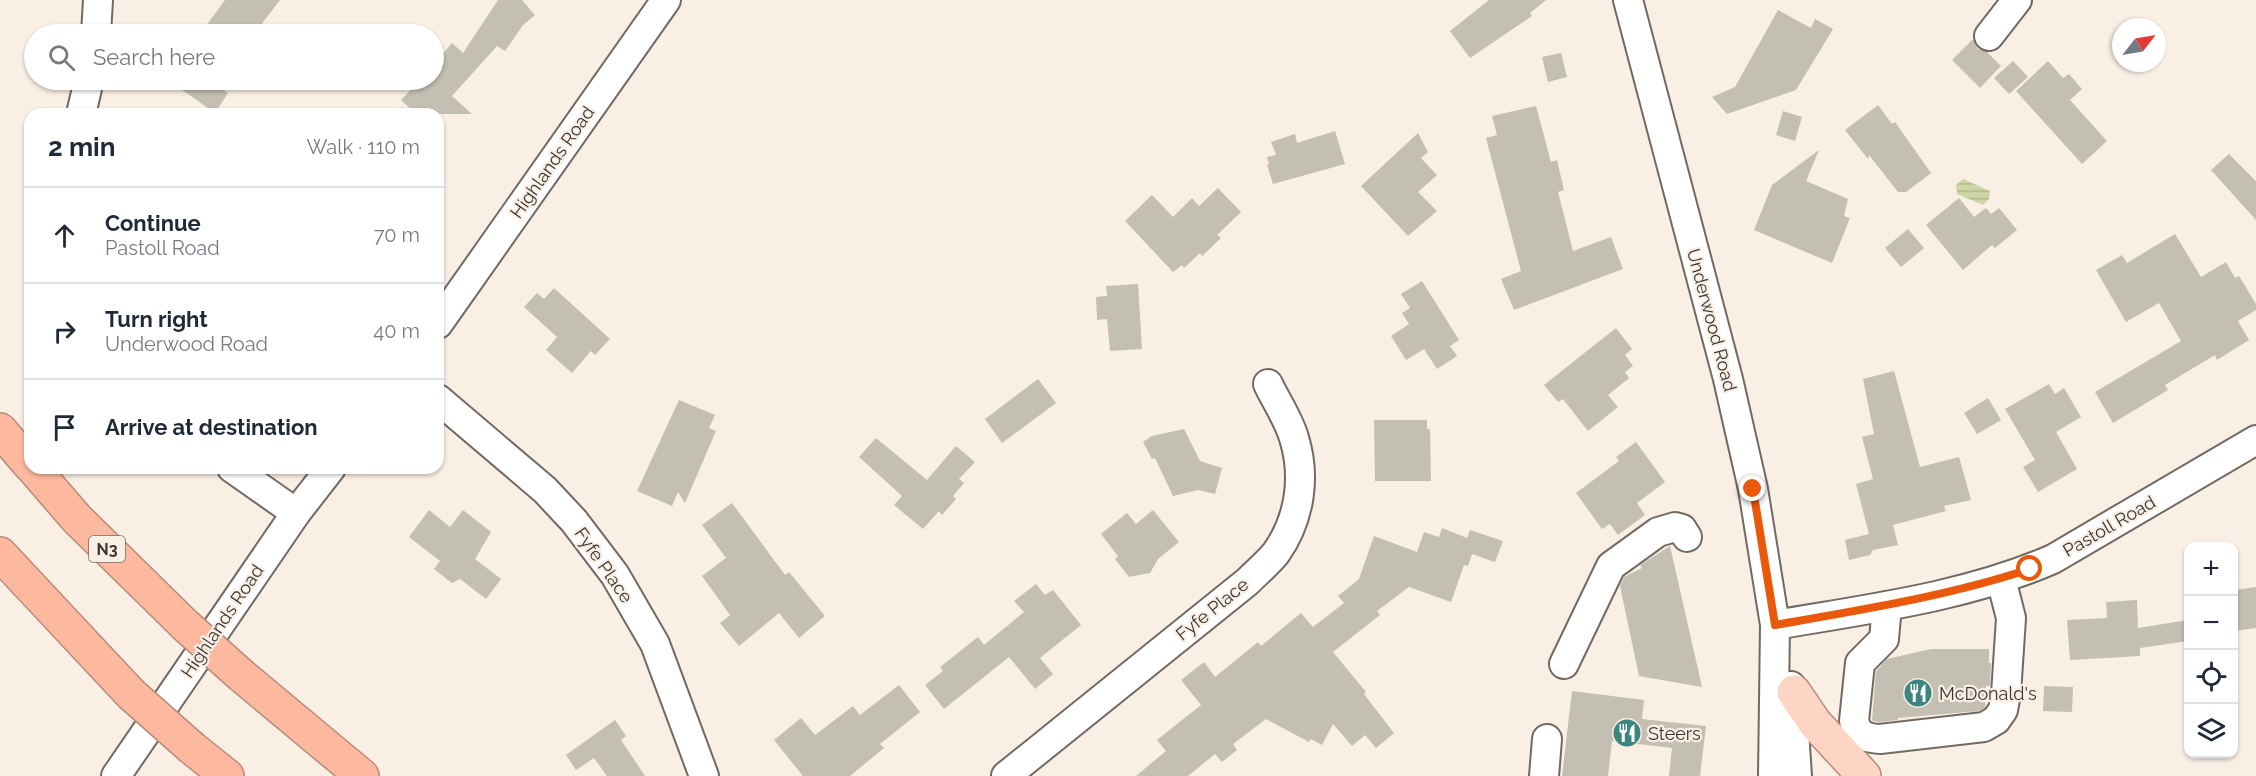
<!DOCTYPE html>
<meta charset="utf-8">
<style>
body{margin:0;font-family:Raleway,sans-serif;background:#f2f2f3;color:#1f2937}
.controls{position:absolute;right:18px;bottom:18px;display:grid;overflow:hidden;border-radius:12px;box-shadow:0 2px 4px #0004}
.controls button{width:54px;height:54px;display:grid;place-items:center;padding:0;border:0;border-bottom:2px solid #e0e1e3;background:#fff;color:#1f2937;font:30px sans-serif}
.compass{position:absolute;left:2112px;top:18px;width:54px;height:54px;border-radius:50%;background:#fff;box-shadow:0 2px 4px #0004;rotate:59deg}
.stop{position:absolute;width:18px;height:18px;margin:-14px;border:4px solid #ea580c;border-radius:50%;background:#fff}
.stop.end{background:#ea580c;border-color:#fff;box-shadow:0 2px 6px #0008}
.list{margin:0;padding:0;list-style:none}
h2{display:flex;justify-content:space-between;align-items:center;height:78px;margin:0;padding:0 24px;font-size:26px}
h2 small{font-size:20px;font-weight:400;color:#747a83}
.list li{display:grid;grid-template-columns:39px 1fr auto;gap:18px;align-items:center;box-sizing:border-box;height:96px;padding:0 24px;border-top:2px solid #e0e1e3}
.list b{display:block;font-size:22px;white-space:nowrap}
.list p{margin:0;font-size:20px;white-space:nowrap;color:#747a83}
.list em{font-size:20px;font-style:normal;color:#747a83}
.icon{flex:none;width:33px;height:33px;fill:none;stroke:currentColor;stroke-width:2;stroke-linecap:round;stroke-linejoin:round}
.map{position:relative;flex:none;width:2256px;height:776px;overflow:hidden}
.search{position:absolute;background:#fff;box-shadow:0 2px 4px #0004;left:24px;top:24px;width:420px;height:66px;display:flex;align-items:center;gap:15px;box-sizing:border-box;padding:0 21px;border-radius:33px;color:#747a83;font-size:22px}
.panel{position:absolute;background:#fff;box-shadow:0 2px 4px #0004;left:24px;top:108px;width:420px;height:366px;border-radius:18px}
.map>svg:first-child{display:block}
.water{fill:url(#water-rules)}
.building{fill:#c3bfb2}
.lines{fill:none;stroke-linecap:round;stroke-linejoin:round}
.minor-casing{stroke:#726961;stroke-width:32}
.major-casing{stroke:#b88b79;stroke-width:36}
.highway-casing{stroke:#b88b79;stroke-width:36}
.minor{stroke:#fff;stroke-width:28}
.major{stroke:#fdd5c5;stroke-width:33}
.highway{stroke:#fcb99f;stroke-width:33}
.highway-bridge-casing{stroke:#b88b79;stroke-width:36;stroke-linecap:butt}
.highway-bridge{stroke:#fcb99f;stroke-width:33}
.route{stroke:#ea580c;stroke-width:8}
.labels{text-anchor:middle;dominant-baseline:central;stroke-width:4.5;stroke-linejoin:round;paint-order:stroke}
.shield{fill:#faefe5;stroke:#746e68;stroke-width:1.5}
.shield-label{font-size:16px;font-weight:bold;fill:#3a3632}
.street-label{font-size:18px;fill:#3a3632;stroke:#faefe5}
.poi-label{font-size:18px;fill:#3a3632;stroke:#faefe5;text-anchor:start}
</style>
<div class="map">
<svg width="2256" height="776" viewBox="0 0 2256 776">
<defs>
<pattern id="water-rules" width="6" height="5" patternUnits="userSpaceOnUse" patternTransform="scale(1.5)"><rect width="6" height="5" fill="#ced6a5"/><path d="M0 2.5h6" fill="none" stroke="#b2b88e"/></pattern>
</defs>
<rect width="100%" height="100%" fill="#faefe5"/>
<polygon class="water" points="1963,179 1990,191 1989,199 1983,205 1957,194 1956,185"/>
<g class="building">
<polygon points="225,0 280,0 254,34 200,34"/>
<polygon points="498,0 522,0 535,15 523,25 505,51 497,46 452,96 472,114 416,114 401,100 420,80 434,80 434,64 452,43 463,53"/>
<polygon points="1489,0 1546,0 1530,13 1532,16 1470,58 1450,31"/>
<polygon points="1778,10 1811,28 1815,19 1833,29 1796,90 1727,114 1712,97 1735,87"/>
<polygon points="1973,39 1978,49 1987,52 2001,66 1980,88 1952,60"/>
<polygon points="1561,53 1567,77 1548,82 1542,57"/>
<polygon points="2013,61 2028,77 2009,94 1994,78"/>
<polygon points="2048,61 2063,78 2069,74 2082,89 2070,100 2107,141 2082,164 2016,91"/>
<polygon points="168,80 227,80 221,88 228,93 215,113"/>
<polygon points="1878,105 1892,124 1895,122 1931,173 1906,192 1898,192 1869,155 1868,159 1845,130"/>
<polygon points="1536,106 1551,162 1557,160 1564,190 1558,192 1573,251 1611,237 1623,269 1514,310 1501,279 1521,271 1486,138 1497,135 1492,116"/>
<polygon points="1783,111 1802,117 1795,141 1776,135"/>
<polygon points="1335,131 1345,164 1273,184 1267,165 1269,164 1267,157 1276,155 1271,142 1295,134 1297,143"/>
<polygon points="1418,133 1428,152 1421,158 1437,175 1418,192 1437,211 1408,236 1361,186"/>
<polygon points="1819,150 1806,181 1848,199 1844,216 1850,218 1832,263 1754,230 1772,185"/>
<polygon points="2229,154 2256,181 2256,220 2211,170"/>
<polygon points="1218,188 1241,212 1217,235 1221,238 1202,256 1200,253 1184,268 1182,265 1173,272 1125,221 1152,195 1173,217 1192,198 1199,206"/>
<polygon points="1959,198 1974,217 1986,208 1991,214 1999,208 2017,230 1995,248 1992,245 1963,270 1926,225"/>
<polygon points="1908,229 1924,248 1901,267 1885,248"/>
<polygon points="2175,234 2201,277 2226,262 2235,278 2239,276 2256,304 2256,310 2238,321 2249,340 2217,360 2215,355 2165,385 2168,390 2113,423 2095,392 2181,341 2159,303 2126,322 2096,270 2122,255 2127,263"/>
<polygon points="1422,281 1459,340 1450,346 1457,356 1437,369 1424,349 1406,360 1391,336 1409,324 1402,313 1410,308 1401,294"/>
<polygon points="1138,284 1142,349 1110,351 1107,319 1097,320 1096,297 1107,296 1106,286"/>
<polygon points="554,288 610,339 595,355 591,351 572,373 546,350 557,337 524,307 537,293 544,299"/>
<polygon points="1616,328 1632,349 1625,355 1633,366 1625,372 1629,378 1608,395 1618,407 1588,431 1563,399 1558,402 1544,385"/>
<polygon points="1894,371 1920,467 1959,457 1971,500 1944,506 1946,511 1893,525 1898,545 1873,550 1870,555 1849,560 1845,540 1869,534 1856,484 1873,479 1862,437 1874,434 1863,379"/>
<polygon points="1038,379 1056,403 1002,443 985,419"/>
<polygon points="2049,384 2055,394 2064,388 2081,417 2056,432 2077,469 2038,492 2023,467 2035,460 2005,409"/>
<polygon points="1988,398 2001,420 1977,434 1964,413"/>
<polygon points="679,400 715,415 709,428 716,431 685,503 678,492 672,506 637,491"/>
<polygon points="1374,420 1427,420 1427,429 1430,429 1431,481 1375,481"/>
<polygon points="1184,429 1200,461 1222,468 1215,494 1198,490 1173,496 1155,458 1152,459 1143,442 1152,436"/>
<polygon points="876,438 927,480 956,446 975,462 959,479 964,483 953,496 956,499 942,515 939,511 923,529 894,505 902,496 859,457"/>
<polygon points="1636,442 1665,482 1637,503 1645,515 1618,535 1610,524 1602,529 1576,493 1619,461 1616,457"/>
<polygon points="732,503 785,575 789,572 825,616 799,638 779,613 739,646 720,623 730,615 702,576 726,558 702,525"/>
<polygon points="429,510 450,527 463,510 491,532 475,559 501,579 486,599 460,579 452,583 434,569 440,561 409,537"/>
<polygon points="1153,510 1179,542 1158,559 1150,573 1129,577 1115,559 1118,556 1101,534 1127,513 1136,524"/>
<polygon points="1442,528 1467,538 1470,530 1503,541 1495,562 1472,554 1468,566 1464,565 1451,602 1409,587 1377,611 1380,615 1333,652 1366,692 1364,694 1394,733 1376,748 1365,735 1352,746 1333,724 1322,745 1311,739 1309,742 1266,719 1233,744 1237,750 1222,762 1215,754 1188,776 1136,776 1166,751 1157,740 1201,705 1181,680 1204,662 1215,677 1258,642 1261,646 1301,613 1313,627 1344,603 1338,596 1359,579 1374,536 1417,552 1424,532 1439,537"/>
<polygon points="1670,546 1702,687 1639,676 1620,586 1624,577 1642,568 1640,565"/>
<polygon points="1036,584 1045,595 1053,590 1081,625 1040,658 1053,674 1035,689 1009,657 944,709 925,685 943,671 940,667 978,637 984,645 1024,612 1014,601"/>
<polygon points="2256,587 2256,628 2234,631 2234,590"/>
<polygon points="2137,600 2138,628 2188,620 2188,641 2140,648 2140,656 2070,660 2067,620 2107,618 2106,602"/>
<polygon points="1931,649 1989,649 1989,663 1991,663 1990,686 1986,686 1985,708 1979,711 1898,718 1898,720 1880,722 1872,721 1876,671 1887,659"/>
<polygon points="899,685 920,712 880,744 884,748 850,776 803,776 774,740 801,718 815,735 853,706 860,715"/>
<polygon points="2044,686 2073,687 2072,712 2043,711"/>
<polygon points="1572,691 1644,700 1642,719 1706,726 1700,776 1669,776 1672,748 1612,741 1608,776 1562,776"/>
<polygon points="615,720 626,736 621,740 645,776 607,776 594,758 576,770 566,755"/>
</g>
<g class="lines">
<g class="minor-casing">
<g id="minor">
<polyline points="1628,0 1728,379 1753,489 1775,625 1773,776"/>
<polyline points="96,34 98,0"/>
<polyline points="1989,36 2017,0"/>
<polyline points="81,114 89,80"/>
<polyline points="438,324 666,0"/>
<polyline points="438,399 545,490 574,521 615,575 655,644 704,776"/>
<polyline points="232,468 296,513"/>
<path d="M1887,606L1884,639L1860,663L1854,721C1858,735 1865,738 1880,739L1984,727L1996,720L2003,710L2006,694L2011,618L2001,579"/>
<path d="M1775,625C1868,609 1966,597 2053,559L2256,440"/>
<polyline points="1564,664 1611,566 1658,532 1675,527 1682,529 1687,537"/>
<polyline points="1791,686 1797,776"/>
<polyline points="116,776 296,513 331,468"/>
<path d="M1006,776L1247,582C1256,573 1268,563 1276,553C1300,519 1306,477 1294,438C1289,420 1276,401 1268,384"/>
<polyline points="1544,776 1547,739"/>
</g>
</g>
<g class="major-casing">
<polyline id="major" points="1794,692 1815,723 1864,776"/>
</g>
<g class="highway-casing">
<g id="highway">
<polyline points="0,430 30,465"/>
<polyline points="33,468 77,519 185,625"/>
<polyline points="0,554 131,694"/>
<polyline points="242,676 362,776"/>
<polyline points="192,748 227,776"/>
</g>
</g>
<use href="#minor" class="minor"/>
<use href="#major" class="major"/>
<use href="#highway" class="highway"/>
<g class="highway-bridge-casing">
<g id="highway-bridge">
<polyline points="185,625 242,676"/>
<polyline points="131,694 192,748"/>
</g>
</g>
<use href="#highway-bridge" class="highway-bridge"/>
</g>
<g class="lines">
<path class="route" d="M1753,489L1775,625C1861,610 1948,596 2030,569"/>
</g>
<defs>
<g id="restaurant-disc" transform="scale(1.5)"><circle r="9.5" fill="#3e8580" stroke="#faefe5"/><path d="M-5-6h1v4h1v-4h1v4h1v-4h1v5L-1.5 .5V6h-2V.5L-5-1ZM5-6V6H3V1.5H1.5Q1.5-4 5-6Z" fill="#fff"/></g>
</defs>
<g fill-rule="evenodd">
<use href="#restaurant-disc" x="1918" y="693"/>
<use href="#restaurant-disc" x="1627" y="733"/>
</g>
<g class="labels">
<rect class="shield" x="89" y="536" width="36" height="26" rx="4.5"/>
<g class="shield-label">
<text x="107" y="549">N3</text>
</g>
<g class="street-label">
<text transform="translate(552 162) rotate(-55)">Highlands Road</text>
<text transform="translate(1712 320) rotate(75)">Underwood Road</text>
<text transform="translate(2109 526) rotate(-30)">Pastoll Road</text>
<text transform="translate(604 565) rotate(55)">Fyfe Place</text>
<text transform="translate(1212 609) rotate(-39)">Fyfe Place</text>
<text transform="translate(222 621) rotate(-56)">Highlands Road</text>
</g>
<g class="poi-label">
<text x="1939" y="693">McDonald's</text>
<text x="1648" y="733">Steers</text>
</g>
</g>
</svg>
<div class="controls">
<button>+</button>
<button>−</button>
<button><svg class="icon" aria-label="locate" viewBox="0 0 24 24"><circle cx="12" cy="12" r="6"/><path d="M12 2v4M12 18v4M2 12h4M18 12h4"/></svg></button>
<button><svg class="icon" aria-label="layers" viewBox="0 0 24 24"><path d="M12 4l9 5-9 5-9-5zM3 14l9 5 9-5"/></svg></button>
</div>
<svg class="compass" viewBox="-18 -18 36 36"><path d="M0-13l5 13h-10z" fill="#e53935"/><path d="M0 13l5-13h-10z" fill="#747a83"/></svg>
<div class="stop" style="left:2030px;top:569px"></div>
<div class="stop end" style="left:1753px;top:489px"></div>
<div class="search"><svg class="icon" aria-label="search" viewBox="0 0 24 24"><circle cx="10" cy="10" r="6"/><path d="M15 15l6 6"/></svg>Search here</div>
<section class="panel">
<h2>2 min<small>Walk · 110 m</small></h2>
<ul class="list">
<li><svg class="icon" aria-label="ahead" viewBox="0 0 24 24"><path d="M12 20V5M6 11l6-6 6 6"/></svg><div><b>Continue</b><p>Pastoll Road</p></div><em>70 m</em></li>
<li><svg class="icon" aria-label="right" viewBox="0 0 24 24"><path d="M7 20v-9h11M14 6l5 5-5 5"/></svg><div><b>Turn right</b><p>Underwood Road</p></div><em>40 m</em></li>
<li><svg class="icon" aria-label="arrive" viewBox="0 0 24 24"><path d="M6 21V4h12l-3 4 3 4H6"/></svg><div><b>Arrive at destination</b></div></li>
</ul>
</section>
</div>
